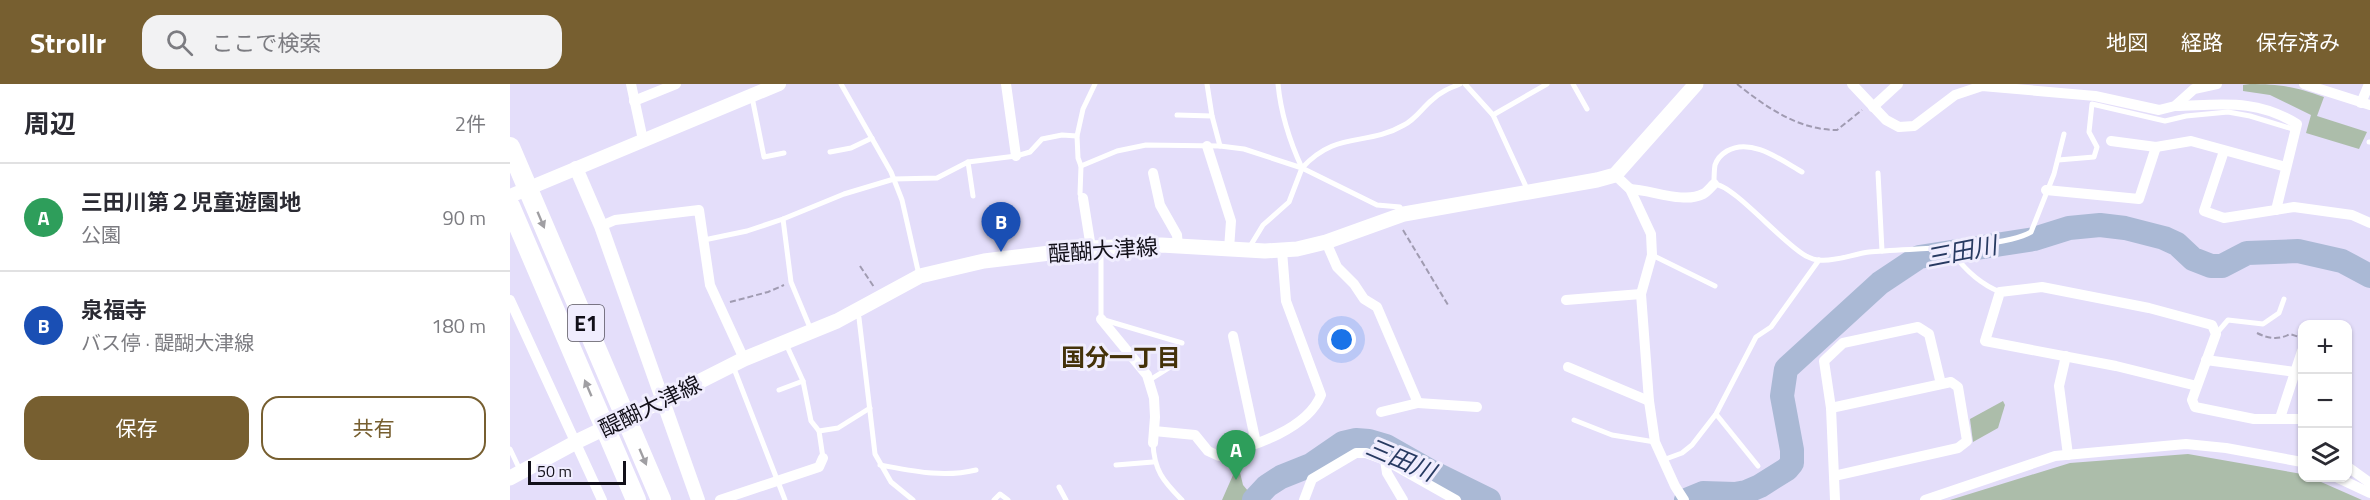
<!DOCTYPE html>
<html lang="ja">
<meta charset="utf-8">
<style>
body{margin:0;font-family:"Titillium Web","Noto Sans JP",sans-serif;background:#f2f2f3;color:#2b2b33}
.controls{position:absolute;right:18px;bottom:18px;display:grid;overflow:hidden;border-radius:12px;box-shadow:0 2px 4px #0004}
.controls button{width:54px;height:54px;display:grid;place-items:center;padding:0;border:0;border-bottom:2px solid #e1e1e2;background:#fff;color:#2b2b33;font:30px sans-serif}
.scale{position:absolute;left:18px;bottom:15px;width:98px;box-sizing:border-box;padding-left:6px;border:3px solid #121019;border-top:0;font-size:16px;line-height:21px;white-space:nowrap;color:#121019;-webkit-text-stroke:4px #f0edfe;paint-order:stroke}
.you{position:absolute;left:832px;top:256px;width:21px;height:21px;margin:-15px;border:4px solid #fff;border-radius:50%;background:#1a73e8;box-shadow:0 0 0 9px #1a73e833}
.badge{display:grid;place-items:center;width:39px;height:39px;border-radius:50%;background:#775f30;color:#fff;font-size:20px;font-weight:700}
.pin{position:absolute;translate:-50% -50px;filter:drop-shadow(0 2px 3px #0008)}
.pin::after{content:'';position:absolute;top:32px;width:21px;height:18px;background:inherit;clip-path:polygon(0 0,100% 0,50% 100%)}
.list{margin:0;padding:0;list-style:none}
h2{display:flex;justify-content:space-between;align-items:center;height:78px;margin:0;padding:0 24px;font-size:26px}
h2 small{font-size:20px;font-weight:400;color:#7c7c81}
.list li{display:grid;grid-template-columns:39px 1fr auto;gap:18px;align-items:center;box-sizing:border-box;height:108px;padding:0 24px;border-top:2px solid #e1e1e2}
.list b{display:block;font-size:22px;white-space:nowrap}
.list p{margin:0;font-size:20px;white-space:nowrap;color:#7c7c81}
.list em{font-size:20px;font-style:normal;color:#7c7c81}
.actions{display:flex;gap:12px;padding:18px 24px}
.actions a{flex:1;padding:14px 0;border:2px solid #775f30;border-radius:18px;text-align:center;font-size:21px;color:#775f30}
.actions .main{background:#775f30;color:#fff}
.icon{flex:none;width:33px;height:33px;fill:none;stroke:currentColor;stroke-width:2;stroke-linecap:round;stroke-linejoin:round}
.map{position:relative;flex:none;width:1860px;height:416px;overflow:hidden}
header{display:flex;align-items:center;gap:36px;box-sizing:border-box;height:84px;padding:0 30px;background:#775f30;color:#fff}
header strong{font-size:28px}
nav{display:flex;gap:33px;margin-inline-start:auto;font-size:21px}
.search{width:420px;height:54px;background:#f2f2f3;display:flex;align-items:center;gap:15px;box-sizing:border-box;padding:0 21px;border-radius:18px;color:#7c7c81;font-size:22px}
main{display:flex}
aside{flex:1;background:#fff}
.map>svg:first-child{display:block}
.green{fill:#acbdaa}
.lines{fill:none;stroke-linecap:round;stroke-linejoin:round}
.river{stroke:#aab9d5;stroke-width:24}
.path{stroke:#a09bb1;stroke-width:2;stroke-dasharray:6 3;stroke-linecap:butt}
.service{stroke:#fff;stroke-width:5}
.minor{stroke:#fff;stroke-width:10}
.tertiary{stroke:#fff;stroke-width:14}
.secondary{stroke:#fff;stroke-width:15}
.motorway{stroke:#fff;stroke-width:20}
.oneway{fill:#a09fa3}
.labels{text-anchor:middle;dominant-baseline:central;stroke-width:6;stroke-linejoin:round;paint-order:stroke}
.shield{fill:#f0edfe;stroke:#55525e;stroke-width:1.5}
.shield-label{font-size:21px;font-weight:bold;fill:#121019}
.street-label{font-size:22px;fill:#121019;stroke:#f0edfe}
.water-label{font-size:24px;font-style:italic;fill:#273a61;stroke:#f0edfe}
.neighbourhood-label{font-size:24px;font-weight:bold;fill:#44320a;stroke:#f0edfe}
</style>
<header>
<strong>Strollr</strong>
<div class="search"><svg class="icon" aria-label="search" viewBox="0 0 24 24"><circle cx="10" cy="10" r="6"/><path d="M15 15l6 6"/></svg>ここで検索</div>
<nav><a>地図</a><a>経路</a><a>保存済み</a></nav>
</header>
<main>
<aside>
<h2>周辺<small>2件</small></h2>
<ul class="list">
<li><span class="badge" style="background:#2e9e5b">A</span><div><b>三田川第２児童遊園地</b><p>公園</p></div><em>90 m</em></li>
<li><span class="badge" style="background:#1a4fb4">B</span><div><b>泉福寺</b><p>バス停 · 醍醐大津線</p></div><em>180 m</em></li>
</ul>
<div class="actions"><a class="main">保存</a><a>共有</a></div>
</aside>
<div class="map">
<svg width="1860" height="416" viewBox="0 0 1860 416">
<rect width="100%" height="100%" fill="#e4defa"/>
<g class="green">
<path d="M1740,0C1769,0 1787,3 1814,13L1807,32L1857,48L1849,65L1796,49L1801,31L1760,11L1733,7V1Z"/>
<polygon points="1493,317 1495,321 1488,344 1463,358 1460,335"/>
<polygon points="1678,370 1792,390 1792,394 1802,394 1852,416 1440,416 1560,379"/>
<polygon points="726,372 733,401 743,413 740,416 712,416 723,391 719,374"/>
</g>
<g class="lines">
<g class="river">
<polyline points="744,416 757,402 771,393 801,381 833,359 846,356 859,357 876,362 920,387 979,416"/>
<polyline points="1176,416 1193,409 1225,410 1236,408 1250,402 1277,385 1282,379 1282,366 1272,312 1276,285 1370,199 1409,173 1524,155 1559,144 1590,141 1615,144 1654,154 1667,160 1683,175 1701,182 1712,182 1737,169 1788,167 1832,177 1860,192"/>
</g>
<g class="path">
<path d="M1227,0C1256,23 1288,46 1327,46L1352,26"/>
<polyline points="893,146 938,221"/>
<polyline points="350,182 364,203"/>
<polyline points="220,218 258,208 274,201"/>
<path d="M1747,249C1759,255 1769,256 1780,250L1792,254"/>
</g>
<g class="service">
<polyline points="331,0 381,88 392,116 409,191"/>
<polyline points="697,0 702,32"/>
<polyline points="955,0 983,31 1018,107"/>
<polyline points="1063,0 1077,25"/>
<polyline points="242,13 254,73 274,69"/>
<polyline points="667,31 702,32 710,62"/>
<polyline points="983,31 1037,0"/>
<polyline points="1859,58 1860,58"/>
<polyline points="320,68 341,64 362,54"/>
<polyline points="1548,76 1584,73 1587,63 1579,48 1582,20 1655,37 1676,32 1718,28 1740,32 1786,46"/>
<polyline points="458,78 463,112"/>
<polyline points="571,82 607,67 636,61 710,62 734,65 792,84 867,121 890,123 893,129"/>
<path d="M792,84C827,46 856,63 894,41C906,35 912,24 922,16C930,8 940,4 950,0"/>
<path d="M1292,88C1271,76 1241,53 1217,67C1212,70 1207,75 1205,81C1204,87 1204,94 1204,100C1224,101 1272,159 1296,172C1300,174 1306,176 1309,176C1325,178 1343,170 1359,168C1397,164 1492,165 1521,148L1544,90L1554,50"/>
<polyline points="1368,89 1372,167"/>
<polyline points="573,114 570,110 571,82 568,74 567,52 573,25 585,0"/>
<polyline points="273,135 281,198 301,246"/>
<polyline points="194,156 237,147 273,135 334,110 384,95 427,94 458,78 506,72 520,68 532,55 552,51 567,52"/>
<path d="M1438,162C1451,182 1468,199 1490,208"/>
<path d="M739,164L753,141L779,118L792,84C779,56 771,31 768,0"/>
<polyline points="591,165 591,235 672,259"/>
<polyline points="1142,171 1205,202"/>
<polyline points="345,228 349,234 365,370 381,398 403,416"/>
<polyline points="1706,250 1718,236 1753,240 1769,229 1774,215"/>
<polyline points="276,260 293,297 301,337 309,347 313,374"/>
<polyline points="223,282 275,416"/>
<polyline points="638,297 662,282"/>
<polyline points="269,306 293,297"/>
<polyline points="1206,330 1248,382"/>
<polyline points="1064,336 1102,351 1145,358"/>
<polyline points="309,347 328,344 360,324"/>
<path d="M643,359C644,386 653,397 672,416"/>
<polyline points="0,365 10,386"/>
<polyline points="1153,376 1172,369 1182,361 1206,330 1246,253 1261,243 1309,176"/>
<path d="M370,381C403,387 433,394 466,386"/>
<polyline points="606,381 643,378"/>
<polyline points="549,403 556,416"/>
<polyline points="484,416 490,410 498,416"/>
</g>
<g class="minor">
<polyline points="121,0 133,56"/>
<polyline points="496,0 506,72"/>
<polyline points="1342,0 1376,36 1389,43 1404,42 1445,11 1472,2 1585,12 1649,26 1665,22 1684,5 1707,0"/>
<polyline points="1794,0 1860,21"/>
<polyline points="124,17 166,0"/>
<polyline points="1851,19 1859,0"/>
<path d="M1665,22C1711,21 1745,14 1787,40L1766,126"/>
<polyline points="1363,23 1388,0"/>
<polyline points="1601,57 1646,63 1681,57 1776,83"/>
<polyline points="697,62 721,137 719,165"/>
<polyline points="1714,67 1694,127 1714,134 1784,123 1842,131 1860,139"/>
<polyline points="643,89 650,121 667,151 668,162"/>
<polyline points="1105,91 1120,105 1141,150 1142,171 1131,210 1139,317 1145,358 1165,402 1174,416"/>
<path d="M1120,105C1142,106 1174,120 1193,110C1197,108 1200,104 1204,100"/>
<polyline points="1536,106 1629,115 1646,63"/>
<polyline points="573,114 581,164"/>
<polyline points="91,142 105,136 189,126 200,201 234,275"/>
<polyline points="816,158 827,183 844,200 854,215 867,223 908,319 871,328"/>
<polyline points="0,216 92,416"/>
<polyline points="1056,216 1131,210"/>
<polyline points="591,235 637,291 644,314 645,333 643,359"/>
<polyline points="723,252 746,359"/>
<polyline points="1556,272 1549,302 1558,371"/>
<polyline points="1696,276 1785,288"/>
<polyline points="1058,283 1139,317"/>
<polyline points="1687,302 1606,282 1475,257 1490,208 1532,203 1639,224 1702,241 1706,250 1682,316 1685,323 1744,335 1792,335"/>
<polyline points="908,319 967,323"/>
<polyline points="1321,324 1441,298 1448,303 1457,357 1448,364 1324,392"/>
<polyline points="1770,334 1792,267"/>
<path d="M644,347L685,351L698,367L709,372C742,362 797,346 811,311L776,217L772,167"/>
<polyline points="875,376 877,389 893,416"/>
<polyline points="1838,383 1860,399"/>
<polyline points="1828,394 1860,409"/>
<polyline points="210,416 309,383 313,374"/>
<polyline points="794,416 802,395 846,369 856,369 875,376 946,416"/>
<polyline points="1325,416 1321,324 1314,277 1333,259 1408,243 1419,250 1431,300"/>
<polyline points="1415,416 1545,372 1676,360 1716,364 1792,378"/>
</g>
<g class="tertiary">
<polyline points="66,84 91,142 188,416"/>
<polyline points="0,112 269,0"/>
</g>
<polyline class="secondary" points="0,394 70,356 141,322 234,275 327,237 410,192 474,177 581,164 651,161 755,167 787,165 816,158 894,130 1087,96 1105,91 1186,0"/>
<g class="motorway">
<polyline points="0,63 151,416"/>
<polyline points="0,122 126,416"/>
</g>
</g>
<defs><path id="oneway-solid" d="M-6-.8H1V-3.2L6.5 0L1 3.2V.8H-6Z" transform="scale(1.5)"/></defs>
<g class="oneway">
<use href="#oneway-solid" transform="translate(31 136) rotate(67)"/>
<use href="#oneway-solid" transform="translate(78 304) rotate(-113)"/>
<use href="#oneway-solid" transform="translate(133 373) rotate(67)"/>
</g>
<g class="labels">
<rect class="shield" x="58" y="221" width="36" height="36" rx="4.5"/>
<g class="shield-label">
<text x="76" y="239">E1</text>
</g>
<g class="street-label">
<text transform="translate(593 166) rotate(-4)">醍醐大津線</text>
<text transform="translate(140 322) rotate(-26)">醍醐大津線</text>
</g>
<g class="water-label">
<text transform="translate(1451 167) rotate(-11)">三田川</text>
<text transform="translate(891 375) rotate(23)">三田川</text>
</g>
<g class="neighbourhood-label">
<text x="611" y="273">国分一丁目</text>
</g>
</g>
</svg>
<div class="controls">
<button>+</button>
<button>−</button>
<button><svg class="icon" aria-label="layers" viewBox="0 0 24 24"><path d="M12 4l9 5-9 5-9-5zM3 14l9 5 9-5"/></svg></button>
</div>
<div class="scale">50 m</div>
<div class="you"></div>
<div class="pin badge" style="left:726px;top:396px;background:#2e9e5b">A</div>
<div class="pin badge" style="left:491px;top:168px;background:#1a4fb4">B</div>
</div>
</main>
